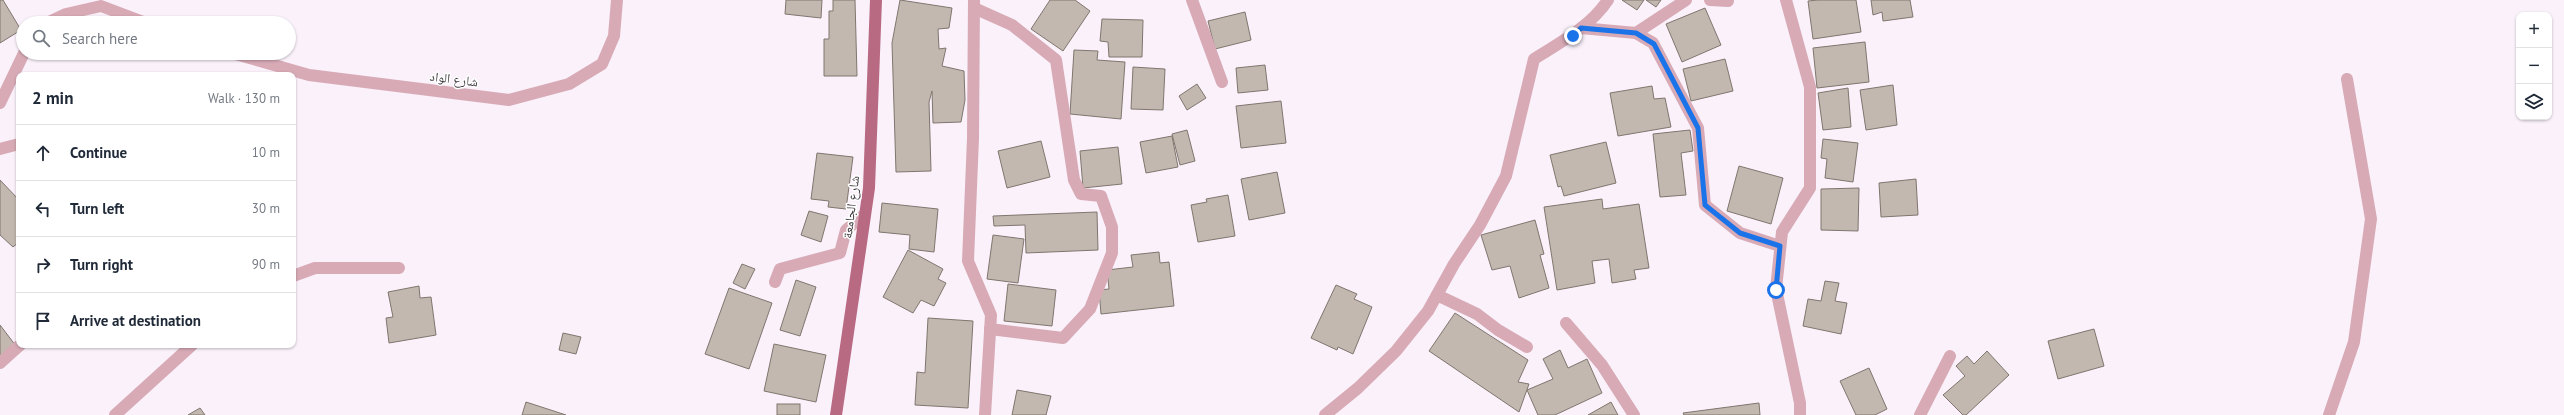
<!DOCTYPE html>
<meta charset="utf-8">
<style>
body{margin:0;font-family:"PT Sans","Noto Naskh Arabic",sans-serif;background:#f6f6f7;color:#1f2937}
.controls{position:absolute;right:12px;top:12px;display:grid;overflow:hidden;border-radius:8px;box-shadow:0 1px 3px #0004}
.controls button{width:36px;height:36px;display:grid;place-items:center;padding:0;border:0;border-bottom:1px solid #e0e1e3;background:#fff;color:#1f2937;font:20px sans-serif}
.stop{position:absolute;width:12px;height:12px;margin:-9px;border:3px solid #1a73e8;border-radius:50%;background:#fff}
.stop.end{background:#1a73e8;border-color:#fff;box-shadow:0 1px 4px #0008}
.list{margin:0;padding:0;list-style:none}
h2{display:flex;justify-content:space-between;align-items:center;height:52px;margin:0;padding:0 16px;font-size:17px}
h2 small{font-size:13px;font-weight:400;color:#747a83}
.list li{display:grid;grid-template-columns:26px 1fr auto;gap:12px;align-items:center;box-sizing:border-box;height:56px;padding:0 16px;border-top:1px solid #e0e1e3}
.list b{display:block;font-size:15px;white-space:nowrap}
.list em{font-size:13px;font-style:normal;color:#747a83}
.icon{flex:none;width:22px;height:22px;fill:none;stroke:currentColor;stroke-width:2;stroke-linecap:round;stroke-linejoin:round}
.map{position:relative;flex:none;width:2564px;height:415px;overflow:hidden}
.search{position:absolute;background:#fff;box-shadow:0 1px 3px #0004;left:16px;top:16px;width:280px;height:44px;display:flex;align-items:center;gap:10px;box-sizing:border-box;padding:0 14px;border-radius:22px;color:#747a83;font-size:15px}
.panel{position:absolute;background:#fff;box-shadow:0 1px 3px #0004;left:16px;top:72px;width:280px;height:276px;border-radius:8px}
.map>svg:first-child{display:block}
.building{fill:#c2b8b0;stroke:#80766f}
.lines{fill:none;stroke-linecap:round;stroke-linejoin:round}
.minor{stroke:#d7aab6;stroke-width:12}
.major{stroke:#b96a83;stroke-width:12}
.route{stroke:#1a73e8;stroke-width:5}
.labels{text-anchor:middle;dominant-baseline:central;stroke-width:3;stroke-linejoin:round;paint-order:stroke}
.street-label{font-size:13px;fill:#3f3b3f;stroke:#fff}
</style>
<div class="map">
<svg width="2564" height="415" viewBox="0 0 2564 415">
<rect width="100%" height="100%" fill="#faf1fa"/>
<g class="building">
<polygon points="0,0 3,0 21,30 0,43"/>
<polygon points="786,0 822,0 821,18 785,14"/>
<polygon points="833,0 855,0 857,76 824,76 824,39 829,39 829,11 833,11"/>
<polygon points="900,0 952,8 949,28 938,29 939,49 946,48 942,66 964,71 965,100 961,122 933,123 932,91 929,102 931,171 896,172 892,43"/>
<polygon points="1050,0 1075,0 1090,11 1063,51 1031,29"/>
<polygon points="1622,0 1644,0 1637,10"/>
<polygon points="1646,0 1661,0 1656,7"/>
<polygon points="1818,0 1856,0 1861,32 1813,39 1808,1"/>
<polygon points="1871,0 1910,0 1913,17 1883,21 1882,12 1873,15"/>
<polygon points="1705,8 1721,45 1682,62 1666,24"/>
<polygon points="1245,12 1251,40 1215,49 1208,21"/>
<polygon points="1102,19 1143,20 1142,57 1109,57 1108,42 1100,41"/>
<polygon points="1865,42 1869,82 1817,88 1813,48"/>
<polygon points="1074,50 1098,51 1097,60 1125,62 1121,119 1070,114"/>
<polygon points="1725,59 1733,91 1691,101 1683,69"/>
<polygon points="1265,65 1268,90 1238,93 1236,68"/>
<polygon points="1133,67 1165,69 1163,110 1131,109"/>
<polygon points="1197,84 1206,98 1187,110 1179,96"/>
<polygon points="1893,85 1897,125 1866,130 1860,90"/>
<polygon points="1652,86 1654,99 1665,98 1671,127 1618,136 1610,93"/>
<polygon points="1848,88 1851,127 1823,130 1818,93"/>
<polygon points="1281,101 1286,143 1241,148 1236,106"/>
<polygon points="1187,130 1195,161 1180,165 1172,134"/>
<polygon points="1690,130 1693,151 1681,153 1686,195 1660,197 1653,134"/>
<polygon points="1172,136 1178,167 1146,173 1140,142"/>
<polygon points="1823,139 1858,143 1853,182 1825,178 1827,159 1821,158"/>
<polygon points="1041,141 1050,177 1007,188 998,151"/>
<polygon points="1606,142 1616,183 1564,196 1561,186 1558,187 1550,155"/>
<polygon points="1118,147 1122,184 1083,188 1080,151"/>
<polygon points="817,153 853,157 846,209 828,207 829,201 811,199"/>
<polygon points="1739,166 1783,178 1771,224 1727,211"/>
<polygon points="1277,172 1285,213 1249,220 1241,179"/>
<polygon points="1916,179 1918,215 1881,217 1879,183"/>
<polygon points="0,180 19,200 19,242 13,247 0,235"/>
<polygon points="1859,188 1858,231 1821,230 1821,189"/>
<polygon points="1228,195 1235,236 1198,242 1191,205 1207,202 1206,199"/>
<polygon points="1602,199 1603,209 1639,204 1649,268 1634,270 1636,279 1612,283 1609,259 1592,261 1595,283 1557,290 1544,207"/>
<polygon points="882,203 938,209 934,252 909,249 910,235 879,232"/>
<polygon points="809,211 828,216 821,242 801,235"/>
<polygon points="1097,212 1098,250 1026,253 1025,225 994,226 993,216"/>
<polygon points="1535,220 1544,254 1540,255 1549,288 1519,298 1510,266 1492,270 1481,235"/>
<polygon points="993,235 1024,239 1018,283 987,279"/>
<polygon points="908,250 943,269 938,279 946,283 934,306 921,300 913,313 883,297"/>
<polygon points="1159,252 1160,263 1169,262 1174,306 1101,314 1099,290 1109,289 1107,270 1133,267 1131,255"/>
<polygon points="742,264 755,269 745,289 733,283"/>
<polygon points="796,280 816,287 800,336 780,330"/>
<polygon points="1825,281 1839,283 1835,301 1847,303 1841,334 1803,326 1808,299 1821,301"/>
<polygon points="1008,284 1056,290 1052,326 1004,321"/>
<polygon points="1336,285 1357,294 1354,299 1372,307 1353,354 1338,347 1337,350 1311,338"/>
<polygon points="419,286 420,298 431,297 436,335 389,343 386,318 393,317 388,292"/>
<polygon points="729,288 772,303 749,369 705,354"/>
<polygon points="1455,313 1528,360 1518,382 1529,384 1519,412 1429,351"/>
<polygon points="928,318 973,321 968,408 915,405 917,372 925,373"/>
<polygon points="0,325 16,346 0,359"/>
<polygon points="2094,329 2104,366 2058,379 2048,341"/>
<polygon points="563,333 581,337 576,354 559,350"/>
<polygon points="774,344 826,355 816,402 764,391"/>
<polygon points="1560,350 1568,368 1587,359 1602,393 1555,415 1538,415 1527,390 1553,379 1543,359"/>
<polygon points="1987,351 2009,375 1966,415 1963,415 1943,395 1965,376 1956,366 1967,356 1974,364"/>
<polygon points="1869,368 1887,409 1875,415 1856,415 1840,381"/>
<polygon points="1017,390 1051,396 1046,415 1012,415"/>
<polygon points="526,402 566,415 522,415"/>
<polygon points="1611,402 1618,415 1588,415"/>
<polygon points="1759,403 1760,415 1684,415 1683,413"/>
<rect x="777" y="404" width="23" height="11"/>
<polygon points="200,408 205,415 188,415"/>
</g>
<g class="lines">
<g class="minor">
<polyline points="1192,0 1222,82"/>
<polyline points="1710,0 1728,1"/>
<polyline points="1786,0 1810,87 1810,188 1782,232 1776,289 1800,403 1800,415"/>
<polyline points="974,1 973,138 968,261 991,315 985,415"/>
<polyline points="974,8 1012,25 1056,60 1074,180 1081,194 1101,196 1112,227 1112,253 1090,309 1063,338 990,329"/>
<polyline points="47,23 66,14 101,6 146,23"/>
<polyline points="1581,28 1636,33 1653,43 1698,128 1705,205 1740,233 1780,246"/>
<polyline points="1636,33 1686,0"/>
<polyline points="232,53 309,75 509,100 569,84 602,64 614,36 617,0"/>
<polyline points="0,103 24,53"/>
<polyline points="0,149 19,144"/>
<polyline points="293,276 315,268 399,268"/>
<polyline points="775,282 780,269 840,253 846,230 865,214"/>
<polyline points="1437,295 1477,314 1498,330 1527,347"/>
<polyline points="1566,323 1602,365 1634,415"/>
<polyline points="0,363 20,345"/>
<polyline points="115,415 192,345"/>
<path d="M1325,415L1358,388L1396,351L1428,311L1454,264L1480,225L1506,176L1534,59C1561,42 1590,27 1608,0"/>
<polyline points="1920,415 1950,356"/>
<polyline points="2329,415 2354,342 2371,219 2347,79"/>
</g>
<polyline class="major" points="836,415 869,188 876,0"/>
</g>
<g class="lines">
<polyline class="route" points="1573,36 1581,28 1636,33 1654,44 1698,128 1705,205 1740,233 1780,246 1776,290"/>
</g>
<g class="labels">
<g class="street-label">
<text transform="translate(454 79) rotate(7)">شارع الواد</text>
<text transform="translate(851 207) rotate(-83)">شارع الجامعة</text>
</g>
</g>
</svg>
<div class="controls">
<button>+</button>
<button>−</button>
<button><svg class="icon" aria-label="layers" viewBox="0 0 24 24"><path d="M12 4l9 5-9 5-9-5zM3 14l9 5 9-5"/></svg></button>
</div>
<div class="stop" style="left:1776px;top:290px"></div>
<div class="stop end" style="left:1573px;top:36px"></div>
<div class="search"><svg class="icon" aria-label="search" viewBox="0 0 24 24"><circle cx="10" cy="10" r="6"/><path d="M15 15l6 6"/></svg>Search here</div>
<section class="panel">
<h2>2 min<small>Walk · 130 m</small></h2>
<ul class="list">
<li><svg class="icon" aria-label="ahead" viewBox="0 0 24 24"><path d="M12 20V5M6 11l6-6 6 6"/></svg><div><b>Continue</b></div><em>10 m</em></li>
<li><svg class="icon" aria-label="left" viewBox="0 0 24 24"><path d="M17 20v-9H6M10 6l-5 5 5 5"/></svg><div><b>Turn left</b></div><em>30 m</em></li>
<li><svg class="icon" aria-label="right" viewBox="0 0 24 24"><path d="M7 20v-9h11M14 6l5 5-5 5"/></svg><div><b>Turn right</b></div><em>90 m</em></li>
<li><svg class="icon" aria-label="arrive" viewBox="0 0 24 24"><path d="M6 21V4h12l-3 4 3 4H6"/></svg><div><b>Arrive at destination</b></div></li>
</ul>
</section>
</div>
